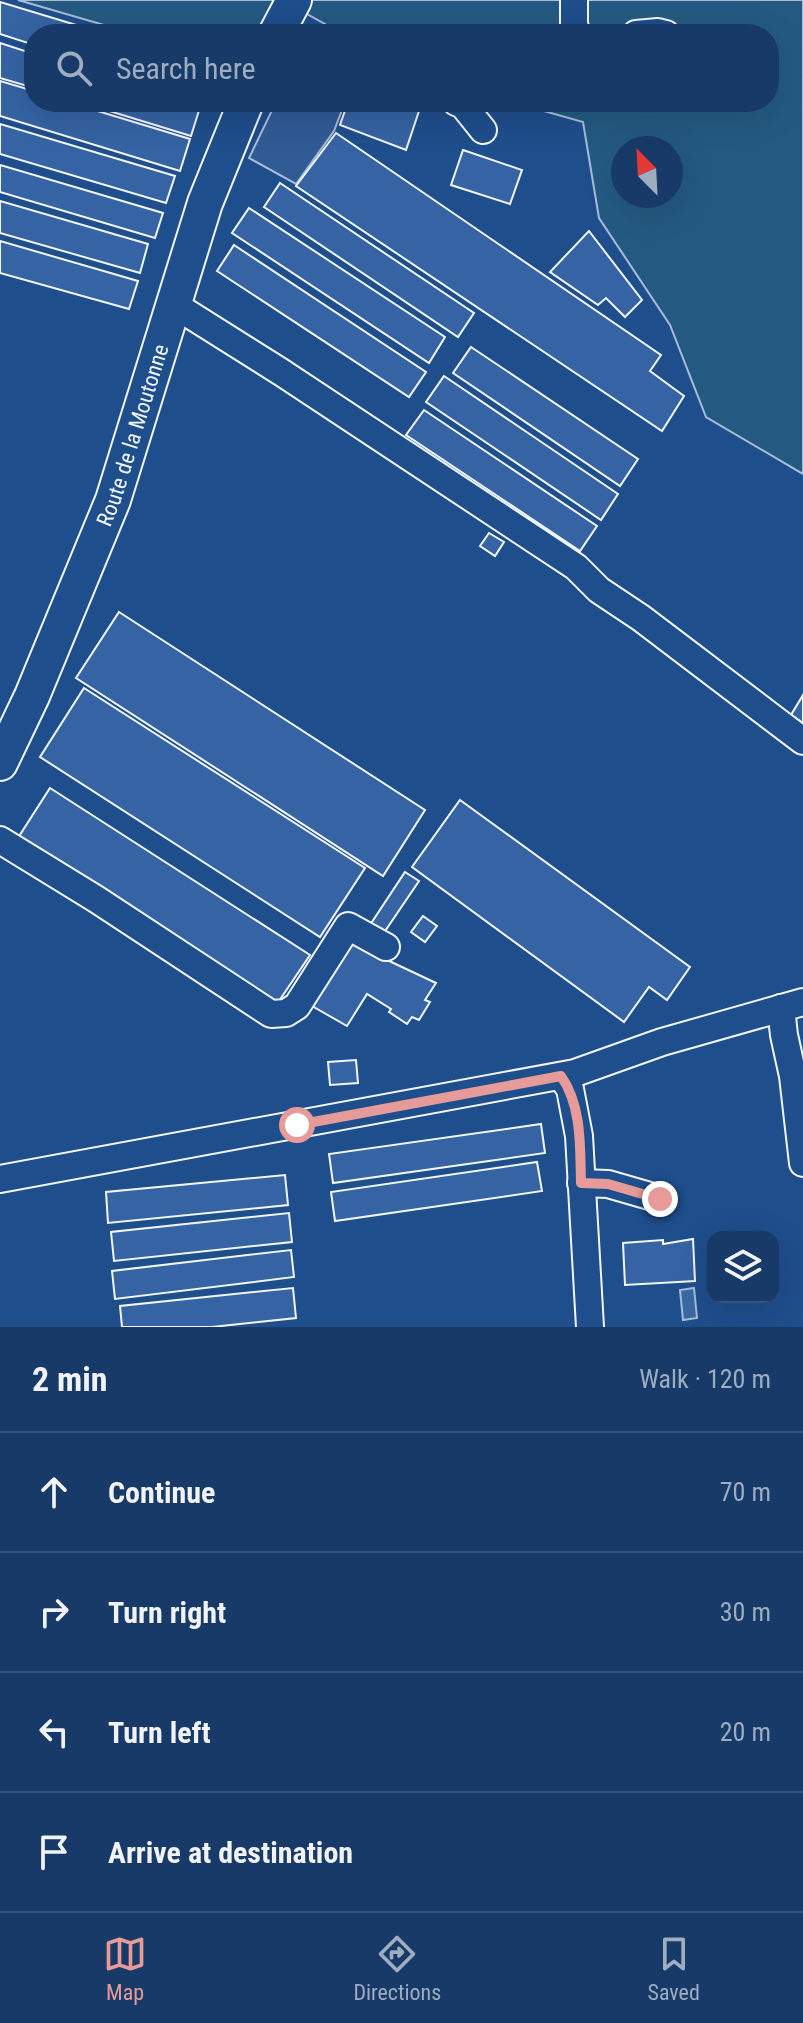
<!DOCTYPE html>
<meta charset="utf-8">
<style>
body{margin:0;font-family:"Roboto Condensed",sans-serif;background:#244571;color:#f1f3f6}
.controls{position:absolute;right:24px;bottom:24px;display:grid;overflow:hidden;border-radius:16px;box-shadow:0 8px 32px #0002}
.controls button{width:72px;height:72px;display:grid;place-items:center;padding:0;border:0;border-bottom:2px solid #36547d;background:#173a69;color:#f1f3f6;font:40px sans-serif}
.compass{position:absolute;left:611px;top:136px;width:72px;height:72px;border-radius:50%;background:#173a69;box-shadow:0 8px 32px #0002;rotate:336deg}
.stop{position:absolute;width:24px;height:24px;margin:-18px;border:6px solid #e69b98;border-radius:50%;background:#fff}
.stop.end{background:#e69b98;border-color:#fff;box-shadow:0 2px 8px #0008}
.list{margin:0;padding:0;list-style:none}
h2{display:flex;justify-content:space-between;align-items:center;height:104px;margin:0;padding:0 32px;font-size:34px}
h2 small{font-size:26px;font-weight:400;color:#9eadc0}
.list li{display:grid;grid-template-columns:52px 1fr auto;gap:24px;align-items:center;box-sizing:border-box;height:120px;padding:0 32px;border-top:2px solid #36547d}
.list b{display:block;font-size:30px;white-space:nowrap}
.list em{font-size:26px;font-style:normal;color:#9eadc0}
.icon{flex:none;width:44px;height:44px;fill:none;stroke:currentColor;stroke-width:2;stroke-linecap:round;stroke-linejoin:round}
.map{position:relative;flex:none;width:803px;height:1327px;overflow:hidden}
.search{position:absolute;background:#173a69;box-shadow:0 8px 32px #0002;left:24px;right:24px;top:24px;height:88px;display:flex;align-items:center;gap:20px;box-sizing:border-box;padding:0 28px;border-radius:32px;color:#9eadc0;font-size:30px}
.sheet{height:584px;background:#173a69}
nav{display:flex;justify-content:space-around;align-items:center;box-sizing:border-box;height:112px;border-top:2px solid #36547d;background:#173a69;font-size:22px;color:#9eadc0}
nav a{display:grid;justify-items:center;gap:4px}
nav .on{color:#e69b98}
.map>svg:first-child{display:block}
.green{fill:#245a82;stroke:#a8bbd7;stroke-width:2;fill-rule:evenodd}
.parking{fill:#305b95;stroke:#a8bbd7;stroke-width:2}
.water{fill:#3b69a3;stroke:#a8bbd7;stroke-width:2}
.building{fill:#3563a3;stroke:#f2f6ff;stroke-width:2}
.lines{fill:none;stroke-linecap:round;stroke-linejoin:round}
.minor-casing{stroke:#f2f6ff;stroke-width:30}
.major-casing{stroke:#f2f6ff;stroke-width:38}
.minor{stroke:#1f4e8c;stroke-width:26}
.major{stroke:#1f4e8c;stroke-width:34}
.route{stroke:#e69b98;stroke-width:10}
.labels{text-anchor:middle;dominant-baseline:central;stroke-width:6;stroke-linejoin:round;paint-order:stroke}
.street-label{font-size:22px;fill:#f2f6ff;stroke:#1f4e8c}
</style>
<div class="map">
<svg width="803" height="1327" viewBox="0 0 803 1327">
<rect width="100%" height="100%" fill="#1f4e8c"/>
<g class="green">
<polygon points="18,0 283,0 266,34 135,34"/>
<path d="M305,0H803V474L706,417L670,325L599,218L583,122L512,102H769V34H343L300,10ZM623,148H671V196H623Z"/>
</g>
<polygon class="parking" points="276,102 345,102 334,131 296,184 249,158"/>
<polygon class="water" points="694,1288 697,1318 683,1320 680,1290"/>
<g class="building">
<polygon points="0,2 106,34 34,34 34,45 0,34"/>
<polygon points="0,43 34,54 34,88 0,78"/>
<polygon points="0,81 34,91 34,102 68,102 190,139 180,171 0,116"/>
<polygon points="80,102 194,102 201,104 191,136"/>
<polygon points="348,102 422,102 406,150 340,125"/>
<polygon points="0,124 175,176 166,203 0,154"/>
<polygon points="336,133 661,355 650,371 684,396 662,431 296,186"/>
<polygon points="463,150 522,170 510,204 451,185"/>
<polygon points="0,165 163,213 155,238 0,192"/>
<polygon points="280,183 474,313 458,337 264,207"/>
<polygon points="0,201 148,244 140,273 0,233"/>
<polygon points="249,208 445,337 429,363 232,233"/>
<polygon points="589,231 642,300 625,317 606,298 598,305 550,272"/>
<polygon points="0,241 138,281 129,309 0,273"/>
<polygon points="234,245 426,372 409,397 217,271"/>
<polygon points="471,347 638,459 620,486 453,373"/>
<polygon points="444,376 618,494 601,520 426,402"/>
<polygon points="424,410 597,526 580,551 406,435"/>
<polygon points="489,533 504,542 495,556 480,546"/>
<polygon points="119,612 425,810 383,876 76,678"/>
<polygon points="84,688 365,868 320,937 40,757"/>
<polygon points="803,695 803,723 791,715"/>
<polygon points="50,788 310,955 275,1007 16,841"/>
<polygon points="460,800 690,967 667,1000 649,987 624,1022 412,867"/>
<polygon points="405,872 419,881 381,937 368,928"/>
<polygon points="423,916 437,926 425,942 411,932"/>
<polygon points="353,939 385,959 436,983 425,1000 430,1002 419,1020 412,1017 407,1024 389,1012 391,1009 367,994 347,1026 312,1006"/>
<polygon points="356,1060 358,1083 330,1085 328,1062"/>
<polygon points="541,1124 545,1153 333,1183 329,1154"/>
<polygon points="537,1162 542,1191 335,1221 331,1192"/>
<polygon points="285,1175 288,1205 108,1223 106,1192"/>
<polygon points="289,1213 292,1242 114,1261 111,1232"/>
<polygon points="693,1239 695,1281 625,1285 623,1243 663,1240 663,1244"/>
<polygon points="291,1250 294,1277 115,1299 112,1271"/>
<polygon points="293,1288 296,1318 212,1327 122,1327 120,1306"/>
</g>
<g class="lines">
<g class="minor-casing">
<g id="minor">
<polyline points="574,0 574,24 577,34"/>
<polyline points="636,34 658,32 666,34"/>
<polyline points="456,102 463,105 483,130"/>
<polyline points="173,304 281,372 576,567 599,590 641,618 803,741"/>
<polyline points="0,840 96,899 271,1014 286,1013 297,1006 348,926 386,947"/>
<polyline points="781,1008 784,1035 793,1076 803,1163"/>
<polyline points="561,1076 570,1089 579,1136 590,1327"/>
<polyline points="0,1179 575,1073 662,1042 803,1002"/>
<polyline points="581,1183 608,1184 660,1199"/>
</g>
</g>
<g class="major-casing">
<g id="major">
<polyline points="276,34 294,0"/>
<path id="s1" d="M0,763L32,696L113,500L205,203L246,102"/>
</g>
</g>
<use href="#minor" class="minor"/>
<use href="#major" class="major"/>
</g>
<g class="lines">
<path class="route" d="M297,1125L561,1076C582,1106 580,1147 581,1183L608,1184L660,1199"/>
</g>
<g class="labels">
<g class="street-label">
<text stroke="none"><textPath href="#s1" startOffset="354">Route de la Moutonne</textPath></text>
</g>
</g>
</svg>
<div class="controls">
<button><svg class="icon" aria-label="layers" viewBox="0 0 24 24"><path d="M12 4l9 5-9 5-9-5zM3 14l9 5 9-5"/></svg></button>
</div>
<svg class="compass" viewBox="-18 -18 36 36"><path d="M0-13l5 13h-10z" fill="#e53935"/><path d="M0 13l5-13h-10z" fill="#9eadc0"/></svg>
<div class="stop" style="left:297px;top:1125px"></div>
<div class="stop end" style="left:660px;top:1199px"></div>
<div class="search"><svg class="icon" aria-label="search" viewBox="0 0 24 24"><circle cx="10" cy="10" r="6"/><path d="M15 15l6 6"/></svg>Search here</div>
</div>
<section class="sheet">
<h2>2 min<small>Walk · 120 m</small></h2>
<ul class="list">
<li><svg class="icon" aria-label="ahead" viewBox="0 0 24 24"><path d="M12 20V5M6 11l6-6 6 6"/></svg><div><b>Continue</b></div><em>70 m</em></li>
<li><svg class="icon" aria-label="right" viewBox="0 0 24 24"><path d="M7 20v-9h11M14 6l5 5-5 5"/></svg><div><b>Turn right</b></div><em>30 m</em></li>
<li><svg class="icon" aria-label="left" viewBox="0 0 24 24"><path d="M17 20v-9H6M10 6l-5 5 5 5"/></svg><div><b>Turn left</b></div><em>20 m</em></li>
<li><svg class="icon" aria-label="arrive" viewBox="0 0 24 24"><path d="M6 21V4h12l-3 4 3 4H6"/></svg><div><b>Arrive at destination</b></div></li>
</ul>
</section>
<nav>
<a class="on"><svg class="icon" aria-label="map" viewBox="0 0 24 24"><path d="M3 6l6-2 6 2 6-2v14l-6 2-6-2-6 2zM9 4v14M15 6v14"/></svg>Map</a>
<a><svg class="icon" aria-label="directions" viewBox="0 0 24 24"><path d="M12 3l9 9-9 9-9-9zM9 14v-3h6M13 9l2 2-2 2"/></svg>Directions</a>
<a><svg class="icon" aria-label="saved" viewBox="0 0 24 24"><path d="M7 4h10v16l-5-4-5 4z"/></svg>Saved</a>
</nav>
